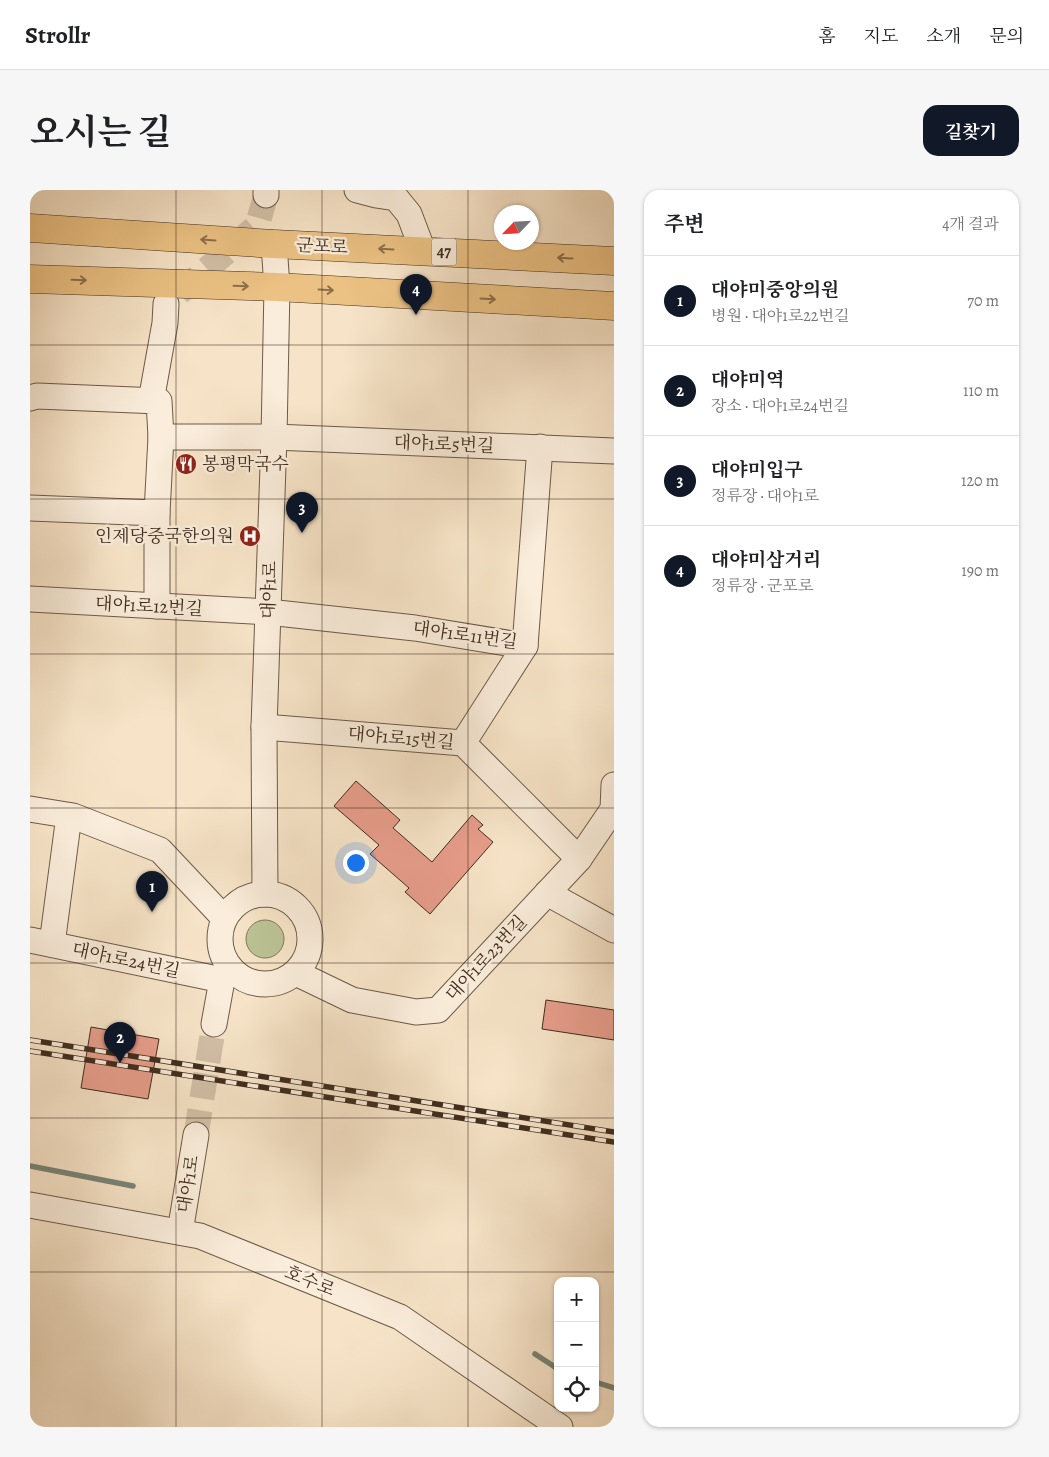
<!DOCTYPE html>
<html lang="ko">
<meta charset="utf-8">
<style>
body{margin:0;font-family:Alegreya,"Noto Serif KR",serif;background:#f6f6f6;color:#202124}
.controls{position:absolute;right:15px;bottom:15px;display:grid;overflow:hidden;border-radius:10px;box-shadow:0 1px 4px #0004}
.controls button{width:45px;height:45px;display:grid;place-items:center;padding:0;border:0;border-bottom:1px solid #e0e0e0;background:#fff;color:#202124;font:25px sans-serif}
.compass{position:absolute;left:464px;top:15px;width:45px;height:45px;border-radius:50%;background:#fff;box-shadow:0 1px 4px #0004;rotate:245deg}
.you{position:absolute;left:325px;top:672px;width:18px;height:18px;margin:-12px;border:4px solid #fff;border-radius:50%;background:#1a73e8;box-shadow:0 0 0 8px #1a73e833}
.badge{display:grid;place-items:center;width:32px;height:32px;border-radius:50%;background:#111827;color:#fff;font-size:16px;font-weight:700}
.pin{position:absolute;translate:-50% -41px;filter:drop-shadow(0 1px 2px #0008)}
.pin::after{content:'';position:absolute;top:26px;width:18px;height:15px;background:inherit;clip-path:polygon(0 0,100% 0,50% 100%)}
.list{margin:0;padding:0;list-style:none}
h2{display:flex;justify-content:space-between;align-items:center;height:65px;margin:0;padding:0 20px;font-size:21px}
h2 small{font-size:16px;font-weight:400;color:#757577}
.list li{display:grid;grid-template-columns:32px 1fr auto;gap:15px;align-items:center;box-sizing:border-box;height:90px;padding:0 20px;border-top:1px solid #e0e0e0}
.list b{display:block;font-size:19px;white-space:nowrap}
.list p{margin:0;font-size:16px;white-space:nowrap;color:#757577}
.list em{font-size:16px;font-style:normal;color:#757577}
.icon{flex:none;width:28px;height:28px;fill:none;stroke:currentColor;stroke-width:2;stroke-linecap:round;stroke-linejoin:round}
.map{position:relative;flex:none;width:584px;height:1237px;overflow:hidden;border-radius:15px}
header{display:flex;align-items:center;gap:30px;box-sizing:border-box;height:70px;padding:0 25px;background:#fff;border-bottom:1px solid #e0e0e0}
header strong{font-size:24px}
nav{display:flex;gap:28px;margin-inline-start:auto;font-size:18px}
.intro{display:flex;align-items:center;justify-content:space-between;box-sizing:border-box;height:120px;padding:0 30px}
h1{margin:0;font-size:35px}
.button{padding:12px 22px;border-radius:15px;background:#111827;color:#fff;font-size:18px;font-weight:700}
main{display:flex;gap:30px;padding:0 30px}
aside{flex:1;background:#fff;border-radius:15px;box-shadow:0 1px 4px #0004}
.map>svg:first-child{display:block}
.green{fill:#bcc496;stroke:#7e785a}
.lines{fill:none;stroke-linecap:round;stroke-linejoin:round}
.stream{stroke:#788476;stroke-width:5.5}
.building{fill:#e79d8b;stroke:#3f2c1e}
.minor-tunnel{stroke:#d2bfa6;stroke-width:25;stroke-dasharray:25 12;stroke-linecap:butt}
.minor-casing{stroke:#6d5a48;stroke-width:27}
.major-casing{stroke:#3f2c1e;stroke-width:29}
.minor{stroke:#faeddb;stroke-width:25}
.major{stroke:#ecc284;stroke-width:28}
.rail-casing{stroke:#3f2c1e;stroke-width:5.5}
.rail{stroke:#faeddb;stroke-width:4;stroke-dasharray:11;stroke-linecap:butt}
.oneway{stroke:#8d704c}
.grid{fill:none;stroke:#3f2c1e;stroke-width:1;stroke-opacity:0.55}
.labels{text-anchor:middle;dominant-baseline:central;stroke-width:5;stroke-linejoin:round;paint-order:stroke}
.shield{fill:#faeddb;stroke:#776657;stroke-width:1}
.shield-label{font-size:16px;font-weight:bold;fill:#3f2c1e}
.street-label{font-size:18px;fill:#3f2c1e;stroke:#faeddb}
.poi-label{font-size:18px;fill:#3f2c1e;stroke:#faeddb;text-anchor:start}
</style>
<header>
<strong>Strollr</strong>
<nav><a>홈</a><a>지도</a><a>소개</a><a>문의</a></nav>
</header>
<div class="intro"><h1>오시는 길</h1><a class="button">길찾기</a></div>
<main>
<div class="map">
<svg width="584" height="1237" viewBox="0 0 584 1237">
<rect width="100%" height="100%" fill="#f7e4c8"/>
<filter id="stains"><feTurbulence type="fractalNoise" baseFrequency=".004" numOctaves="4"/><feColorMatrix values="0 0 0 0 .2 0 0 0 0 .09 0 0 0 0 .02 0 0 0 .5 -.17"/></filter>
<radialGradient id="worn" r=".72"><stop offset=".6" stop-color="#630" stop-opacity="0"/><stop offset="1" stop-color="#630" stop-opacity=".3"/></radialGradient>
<circle class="green" cx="235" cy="749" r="19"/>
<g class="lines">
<g class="stream">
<polyline points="0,976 103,996"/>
<polyline points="505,1164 528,1179"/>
<polyline points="565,1192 584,1198"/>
</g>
</g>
<g class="building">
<polygon points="326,591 370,630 363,638 402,672 442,625 453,635 448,639 463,652 400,724 375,702 379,698 340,664 349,655 304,616"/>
<polygon points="516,810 584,820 584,850 512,839"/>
<polygon points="61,837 129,849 118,909 51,898"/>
</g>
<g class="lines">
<g class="minor-tunnel">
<polyline points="149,103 227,36 236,5"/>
<polyline points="166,945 184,834"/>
</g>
<g class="minor-casing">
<g id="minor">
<polyline points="327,0 346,5 366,8 379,24 393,61"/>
<polyline points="236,5 236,0"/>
<polyline points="0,208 7,206 129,211 131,247 244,247 584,261"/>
<polyline points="121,211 135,133 136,114"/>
<polyline points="0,318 127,323 127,416"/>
<polyline points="127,323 131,247"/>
<polyline points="0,409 238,422 385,438 495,456 510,257"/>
<polyline points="234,537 433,553 549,669"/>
<polyline points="433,553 495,456"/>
<polyline points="0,619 43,626 130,660 194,728"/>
<polyline points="517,703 584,740"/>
<circle cx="235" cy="749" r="45"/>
<polyline points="235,704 234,537 244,247 247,97 244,54"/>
<polyline points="0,750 192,790"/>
<polyline points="22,754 39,626"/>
<polyline points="266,783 322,810 386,822 408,820 549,669 583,619 584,595"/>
<polyline points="184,834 192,790 203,782"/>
<polyline points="0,1015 170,1046 370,1127 530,1237"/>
<polyline points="150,1042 166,945"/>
</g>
</g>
<g class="major-casing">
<g id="major">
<polyline points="0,38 244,54 584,71"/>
<polyline points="0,89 247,97 584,116"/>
</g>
</g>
<use href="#minor" class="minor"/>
<use href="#major" class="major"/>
<g class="rail-casing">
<g id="rail">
<polyline points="0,850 584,942"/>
<polyline points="0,861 584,952"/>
</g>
</g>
<use href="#rail" class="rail"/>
</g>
<defs><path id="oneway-shaft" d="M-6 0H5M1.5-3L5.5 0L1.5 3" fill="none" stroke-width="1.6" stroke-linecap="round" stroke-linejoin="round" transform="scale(1.25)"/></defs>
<g class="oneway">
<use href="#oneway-shaft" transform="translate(178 50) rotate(-176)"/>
<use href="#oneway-shaft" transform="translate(356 59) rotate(-177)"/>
<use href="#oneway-shaft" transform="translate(535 68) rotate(-177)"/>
<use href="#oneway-shaft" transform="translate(49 90) rotate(2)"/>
<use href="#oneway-shaft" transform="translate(211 96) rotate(2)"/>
<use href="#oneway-shaft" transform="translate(296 100) rotate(3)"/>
<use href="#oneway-shaft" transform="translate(458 109) rotate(3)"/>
</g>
<path class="grid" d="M146,0V1237M292,0V1237M438,0V1237M0,155H584M0,309H584M0,464H584M0,618H584M0,773H584M0,928H584M0,1082H584"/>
<defs>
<g id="restaurant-disc" transform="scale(1.125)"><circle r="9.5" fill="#8f2418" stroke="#faeddb"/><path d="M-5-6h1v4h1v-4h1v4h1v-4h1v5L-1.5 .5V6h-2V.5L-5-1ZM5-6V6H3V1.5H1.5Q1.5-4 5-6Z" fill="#fff"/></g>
<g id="hospital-disc" transform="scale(1.125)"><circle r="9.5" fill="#8f2418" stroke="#faeddb"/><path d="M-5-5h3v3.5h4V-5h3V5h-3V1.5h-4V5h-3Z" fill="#fff"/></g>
</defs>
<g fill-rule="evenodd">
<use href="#restaurant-disc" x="156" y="274"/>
<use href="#hospital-disc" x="220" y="346"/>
</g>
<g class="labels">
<rect class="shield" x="401.5" y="48.5" width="25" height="27" rx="4"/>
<g class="shield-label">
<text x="414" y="62">47</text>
</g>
<g class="street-label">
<text transform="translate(292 56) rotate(3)">군포로</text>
<text transform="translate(414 254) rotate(2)">대야1로5번길</text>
<text transform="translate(239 400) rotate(-88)">대야1로</text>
<text transform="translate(119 416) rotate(3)">대야1로12번길</text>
<text transform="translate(435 445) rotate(8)">대야1로11번길</text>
<text transform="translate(371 548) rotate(5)">대야1로15번길</text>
<text transform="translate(456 768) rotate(-47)">대야1로23번길</text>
<text transform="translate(96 770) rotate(12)">대야1로24번길</text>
<text transform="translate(158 994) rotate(-81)">대야1로</text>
<text transform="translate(280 1091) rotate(22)">호수로</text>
</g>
<g class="poi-label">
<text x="172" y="274">봉평막국수</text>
<text x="204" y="346" text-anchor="end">인제당중국한의원</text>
</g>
</g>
<rect width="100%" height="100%" filter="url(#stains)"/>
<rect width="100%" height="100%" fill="url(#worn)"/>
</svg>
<div class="controls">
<button>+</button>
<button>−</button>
<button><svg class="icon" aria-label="locate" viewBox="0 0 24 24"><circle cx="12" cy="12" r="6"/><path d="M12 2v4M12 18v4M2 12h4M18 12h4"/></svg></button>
</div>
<svg class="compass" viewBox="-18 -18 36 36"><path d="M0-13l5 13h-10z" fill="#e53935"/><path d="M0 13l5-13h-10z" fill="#757577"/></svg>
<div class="you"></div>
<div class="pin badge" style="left:122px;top:722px">1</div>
<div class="pin badge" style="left:90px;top:873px">2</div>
<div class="pin badge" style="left:272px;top:343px">3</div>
<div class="pin badge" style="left:386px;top:125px">4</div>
</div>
<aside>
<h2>주변<small>4개 결과</small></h2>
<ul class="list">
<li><span class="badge">1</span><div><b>대야미중앙의원</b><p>병원 · 대야1로22번길</p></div><em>70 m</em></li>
<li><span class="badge">2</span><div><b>대야미역</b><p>장소 · 대야1로24번길</p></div><em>110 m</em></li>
<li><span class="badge">3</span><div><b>대야미입구</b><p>정류장 · 대야1로</p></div><em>120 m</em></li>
<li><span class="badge">4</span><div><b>대야미삼거리</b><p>정류장 · 군포로</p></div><em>190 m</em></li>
</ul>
</aside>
</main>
